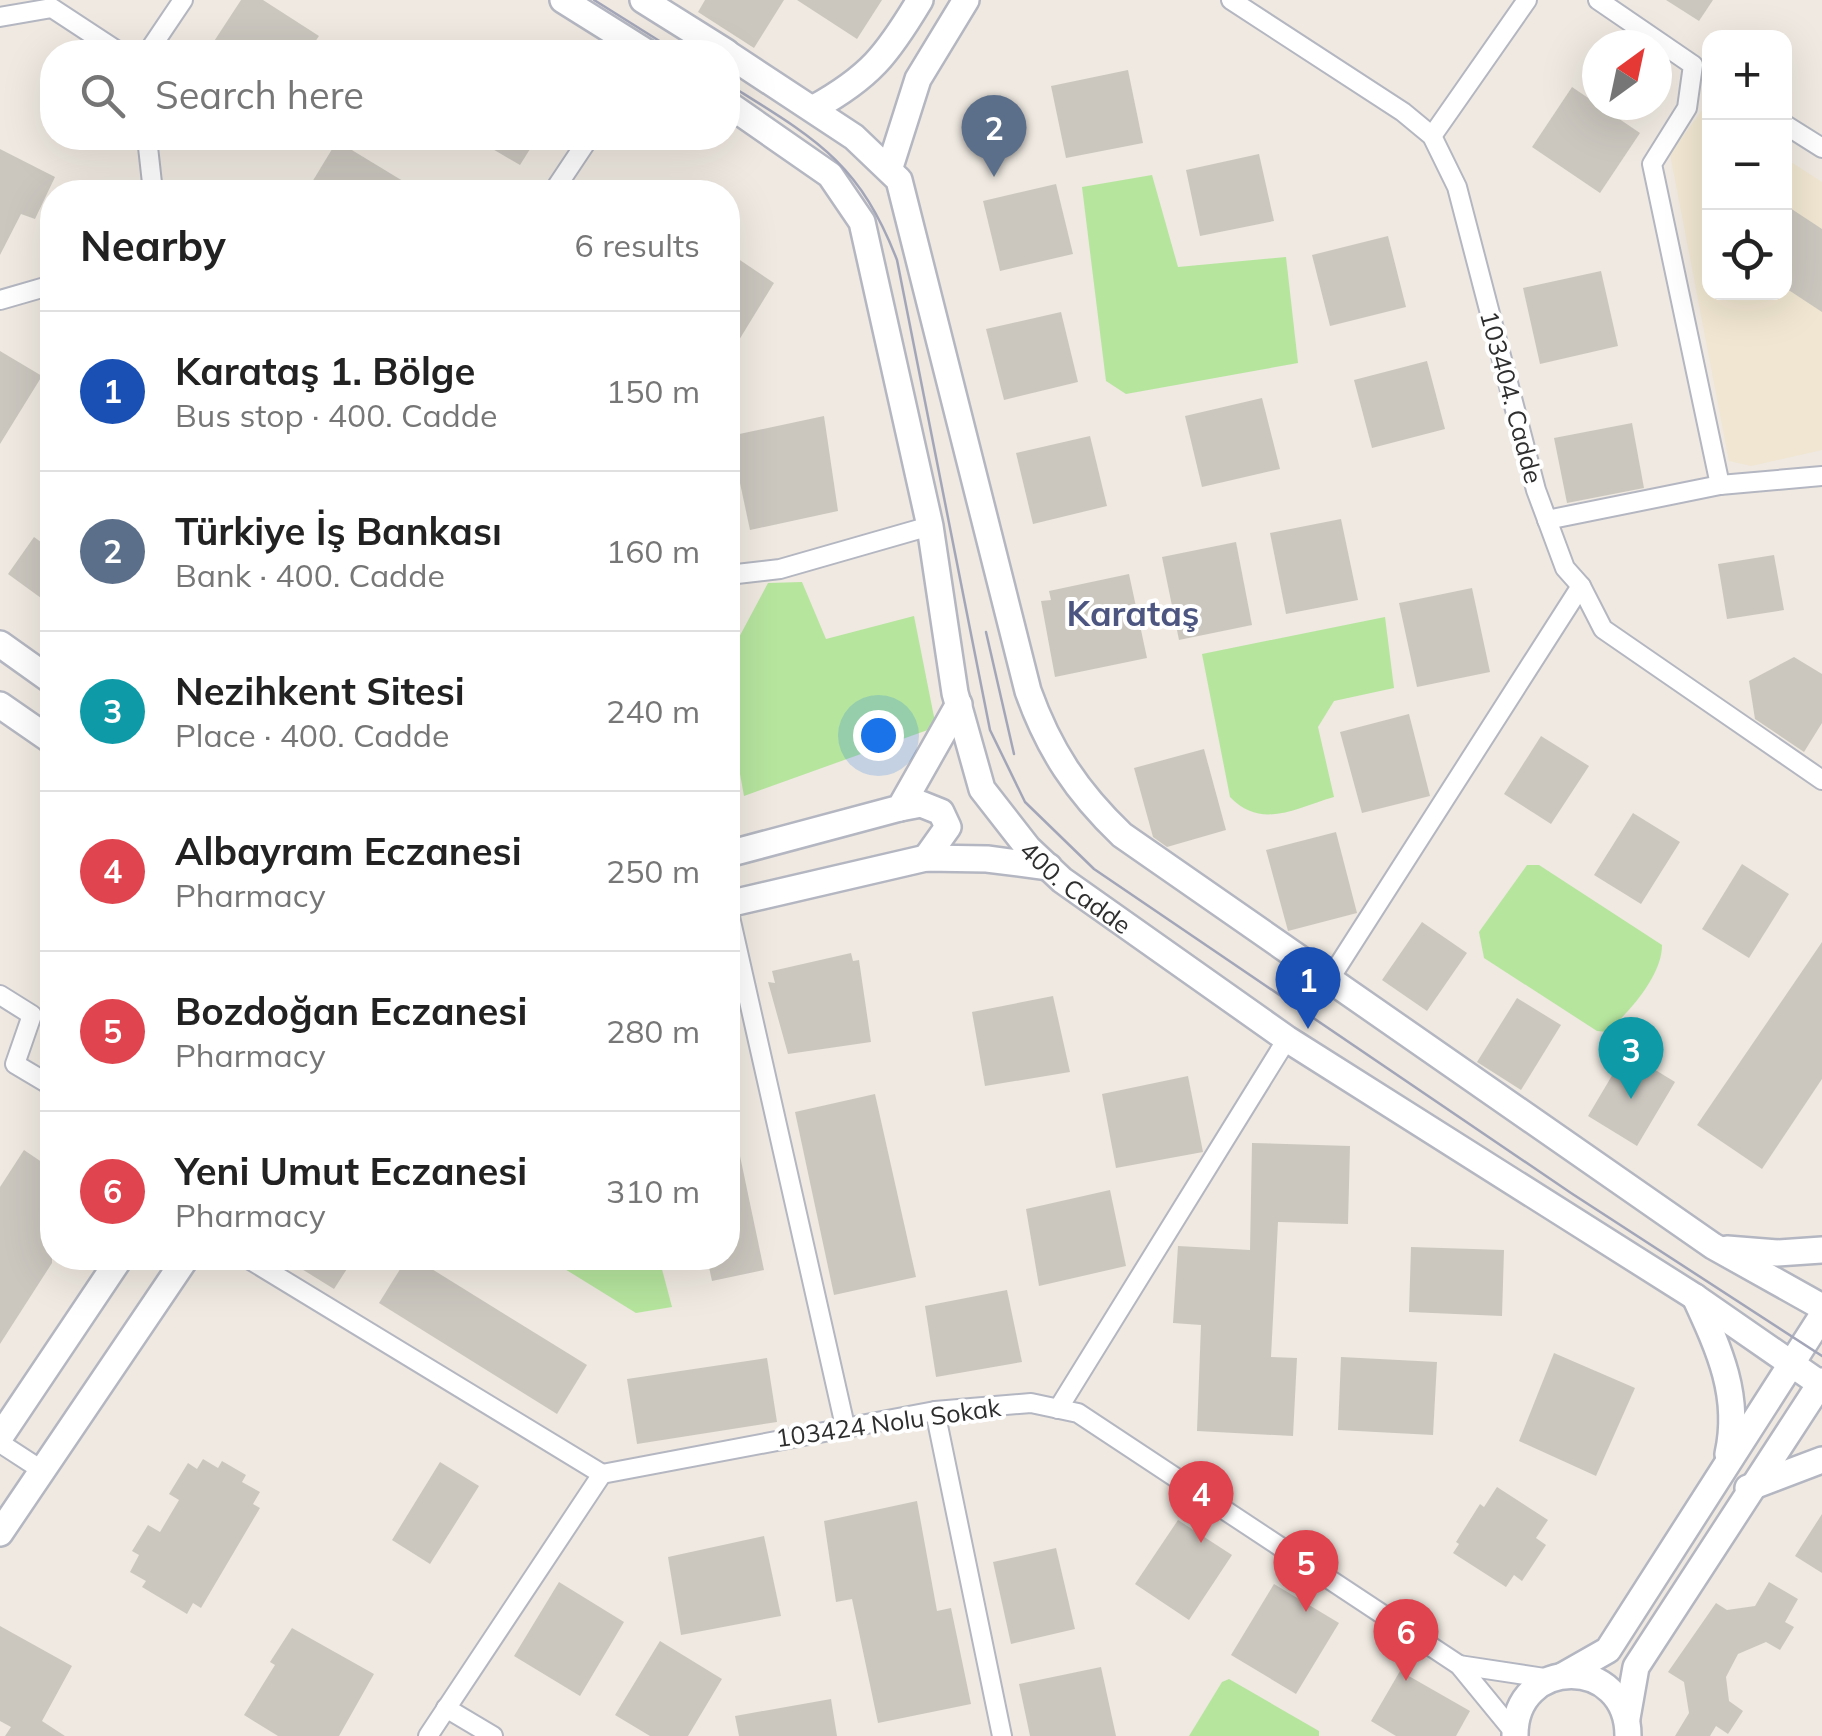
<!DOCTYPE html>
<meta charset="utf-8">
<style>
body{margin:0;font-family:Mulish,sans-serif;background:#f2f2f2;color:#222}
.controls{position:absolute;right:30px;top:30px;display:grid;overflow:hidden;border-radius:20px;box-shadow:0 10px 40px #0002}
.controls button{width:90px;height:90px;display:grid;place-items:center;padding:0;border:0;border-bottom:2px solid #e0e0e0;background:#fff;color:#222;font:50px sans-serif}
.compass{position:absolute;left:1582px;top:30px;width:90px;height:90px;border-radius:50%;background:#fff;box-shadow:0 10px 40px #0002;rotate:33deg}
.you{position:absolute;left:878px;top:735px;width:35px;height:35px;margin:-25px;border:8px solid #fff;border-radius:50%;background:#1a73e8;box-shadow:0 0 0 15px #1a73e833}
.badge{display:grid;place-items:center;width:65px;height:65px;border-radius:50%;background:#4264fb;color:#fff;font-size:32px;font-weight:700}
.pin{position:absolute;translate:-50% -82px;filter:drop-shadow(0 2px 5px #0008)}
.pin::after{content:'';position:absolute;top:52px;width:35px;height:30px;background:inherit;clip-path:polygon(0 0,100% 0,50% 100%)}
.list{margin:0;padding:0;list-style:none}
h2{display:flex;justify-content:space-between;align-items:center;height:130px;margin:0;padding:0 40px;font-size:42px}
h2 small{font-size:32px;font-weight:400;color:#767676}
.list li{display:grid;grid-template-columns:65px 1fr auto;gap:30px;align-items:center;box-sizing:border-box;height:160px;padding:0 40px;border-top:2px solid #e0e0e0}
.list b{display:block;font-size:38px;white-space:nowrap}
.list p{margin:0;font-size:32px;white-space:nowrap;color:#767676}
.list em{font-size:32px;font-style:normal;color:#767676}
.icon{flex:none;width:55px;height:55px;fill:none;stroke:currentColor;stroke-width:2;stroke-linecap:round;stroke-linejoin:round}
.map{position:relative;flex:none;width:1822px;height:1736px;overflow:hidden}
.search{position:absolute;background:#fff;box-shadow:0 10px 40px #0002;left:40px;top:40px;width:700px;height:110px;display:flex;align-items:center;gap:25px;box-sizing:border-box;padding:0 35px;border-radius:40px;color:#767676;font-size:38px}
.panel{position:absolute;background:#fff;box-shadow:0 10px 40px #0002;left:40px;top:180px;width:700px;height:1090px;border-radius:40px}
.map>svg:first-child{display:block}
.education{fill:#f0e6d1}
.green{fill:#b6e59e}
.building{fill:#cbc7bf}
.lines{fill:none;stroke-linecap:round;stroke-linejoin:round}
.street-casing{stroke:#b4b7c1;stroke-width:22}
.secondary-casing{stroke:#b4b7c1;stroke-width:30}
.street{stroke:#fff;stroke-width:18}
.secondary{stroke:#fff;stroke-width:25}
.tram{stroke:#a3a6b8;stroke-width:2.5}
.labels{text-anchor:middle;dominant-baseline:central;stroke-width:8;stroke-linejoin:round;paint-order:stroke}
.street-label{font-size:25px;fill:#2e2e2e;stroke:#fff}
.district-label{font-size:35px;font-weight:bold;fill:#4d5680;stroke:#fff}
</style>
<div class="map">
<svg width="1822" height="1736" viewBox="0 0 1822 1736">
<rect width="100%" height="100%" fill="#efe9e1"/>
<polygon class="education" points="1705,106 1709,109 1710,292 1784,292 1785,158 1822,182 1822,450 1751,466 1729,461 1670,154"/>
<g class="green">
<polygon points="1152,175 1178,267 1286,257 1298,363 1126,394 1106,381 1082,187"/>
<polygon points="802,582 826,639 914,616 936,727 744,796 728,708 728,658 768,583"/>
<path d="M1385,617L1394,688L1334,701L1318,727L1334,797C1295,808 1262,830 1230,797L1202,654Z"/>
<path d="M1527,865H1539L1662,945C1662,976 1629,1012 1607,1032L1597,1031L1484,958L1479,932Z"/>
<polygon points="547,1258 659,1258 672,1307 636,1313"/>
<polygon points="1229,1679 1319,1731 1319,1736 1189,1736 1222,1682"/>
</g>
<g class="building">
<polygon points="241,0 263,0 319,36 308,52 207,52"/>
<polygon points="705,0 784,0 754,48 698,12"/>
<polygon points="797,0 882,0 857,39"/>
<polygon points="1666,0 1713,0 1699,21"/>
<polygon points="1128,70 1143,143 1066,158 1051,86"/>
<polygon points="1572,87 1640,133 1600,193 1532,147"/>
<polygon points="474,138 537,138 520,165"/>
<polygon points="337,141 421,192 306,192"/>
<polygon points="0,149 55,177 35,219 21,214 0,255"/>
<polygon points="1259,154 1274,221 1200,236 1186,170"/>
<polygon points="1056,184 1073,254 1000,271 983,201"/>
<polygon points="1784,204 1822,229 1822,312 1784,287"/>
<polygon points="1388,236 1406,307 1330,326 1312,255"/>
<polygon points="728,252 774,283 728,358"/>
<polygon points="1601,271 1618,346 1540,364 1523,288"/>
<polygon points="1061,312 1078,382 1004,400 986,329"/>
<polygon points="0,351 42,376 0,444"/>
<polygon points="1427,361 1445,429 1372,448 1354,380"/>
<polygon points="1262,398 1280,469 1202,487 1185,416"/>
<polygon points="824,416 838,511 750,530 730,436"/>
<polygon points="1632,423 1644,488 1567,503 1554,438"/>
<polygon points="1090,436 1107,506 1033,524 1016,453"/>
<polygon points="1341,519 1358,600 1286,614 1270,533"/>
<polygon points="34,537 52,550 52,606 8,574"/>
<polygon points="1236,542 1252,625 1179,640 1162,557"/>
<polygon points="1774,555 1784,610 1727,619 1718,564"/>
<polygon points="1129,574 1147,658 1055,677 1041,601 1051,600 1049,591"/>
<polygon points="1472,588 1490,672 1417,687 1399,603"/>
<polygon points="1794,657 1822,674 1822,723 1804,752 1755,719 1749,681"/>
<polygon points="1409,714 1430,796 1362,813 1340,732"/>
<polygon points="1541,736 1589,766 1551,824 1504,794"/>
<polygon points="1204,749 1226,830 1167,847 1153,837 1134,768"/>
<polygon points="1633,813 1680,842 1641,904 1594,875"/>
<polygon points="1336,832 1357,913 1288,931 1266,850"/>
<polygon points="1742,864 1789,894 1749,958 1702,929"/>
<polygon points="1422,922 1467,953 1427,1011 1382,980"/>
<polygon points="1822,942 1822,1079 1762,1169 1697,1125"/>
<polygon points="851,953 853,961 859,960 871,1042 788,1054 768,982 775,983 772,971"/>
<polygon points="1053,996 1070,1072 985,1086 972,1012"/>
<polygon points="1517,998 1561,1025 1521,1090 1477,1062"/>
<polygon points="1626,1052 1675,1082 1637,1146 1588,1116"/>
<polygon points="1188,1076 1203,1152 1116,1168 1102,1094"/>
<polygon points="875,1094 916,1277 834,1295 795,1112"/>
<polygon points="736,1137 764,1270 712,1281 707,1258 728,1258 728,1138"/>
<polygon points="1252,1143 1350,1146 1348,1224 1278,1222 1271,1357 1297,1358 1293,1436 1197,1431 1201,1325 1173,1323 1178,1246 1250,1250"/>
<polygon points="24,1150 52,1169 52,1263 0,1344 0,1187"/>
<polygon points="1110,1190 1126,1266 1039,1286 1026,1209"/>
<polygon points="1411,1247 1504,1250 1502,1316 1409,1312"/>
<polygon points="284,1258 354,1258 334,1289"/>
<polygon points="407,1258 414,1258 587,1365 557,1414 379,1303"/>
<polygon points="1007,1290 1022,1362 936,1377 925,1306"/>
<polygon points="1554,1353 1635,1388 1596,1476 1519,1441"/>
<polygon points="1341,1357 1437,1362 1433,1435 1338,1430"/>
<polygon points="767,1358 777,1422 637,1444 627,1379"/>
<polygon points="203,1459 218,1468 222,1461 246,1475 242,1482 260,1492 253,1504 260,1508 201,1608 193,1603 187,1614 142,1587 146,1581 130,1572 139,1555 132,1551 148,1525 160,1532 179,1500 169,1494 188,1463 197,1469"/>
<polygon points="440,1462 479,1486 430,1564 392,1540"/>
<polygon points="1497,1487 1548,1520 1536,1538 1546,1545 1522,1581 1514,1575 1506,1587 1453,1553 1459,1544 1456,1542 1480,1504 1484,1507"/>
<polygon points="917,1501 937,1611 951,1608 971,1704 878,1723 852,1599 836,1602 824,1521"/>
<polygon points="1822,1514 1822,1573 1795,1556"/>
<polygon points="1178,1520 1232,1555 1189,1620 1135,1584"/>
<polygon points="764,1536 781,1616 681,1635 668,1557"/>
<polygon points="1056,1548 1075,1629 1011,1644 993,1562"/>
<polygon points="559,1582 624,1622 580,1696 514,1656"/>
<polygon points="1769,1582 1798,1599 1785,1622 1794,1627 1780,1650 1766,1642 1738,1654 1726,1677 1729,1701 1743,1711 1728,1734 1716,1726 1710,1736 1675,1736 1689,1713 1684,1682 1668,1672 1716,1603 1727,1610 1755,1606"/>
<polygon points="1274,1584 1339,1623 1296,1694 1231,1655"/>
<polygon points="0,1626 72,1666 42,1721 65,1736 5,1736 11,1727 0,1721"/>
<polygon points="292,1628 374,1674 339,1736 278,1736 244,1715 275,1665 270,1662"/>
<polygon points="660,1641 722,1679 688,1736 650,1736 615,1715"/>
<polygon points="1101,1667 1116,1736 1030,1736 1019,1684"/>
<polygon points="1400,1671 1470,1711 1456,1736 1396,1736 1371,1721"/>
<polygon points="831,1699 837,1736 739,1736 735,1716"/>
</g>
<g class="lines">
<g class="street-casing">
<g id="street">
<polyline points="1231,0 1403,112 1432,136 1457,187 1536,490 1565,568 1581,586 1603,629 1822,780"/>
<polyline points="1598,0 1693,65 1687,108 1652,164 1720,485"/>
<polyline points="0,17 52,8 119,52"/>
<polyline points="148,52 183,0"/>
<polyline points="1784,124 1822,148"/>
<polyline points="1432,136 1527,0"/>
<polyline points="147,138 153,192"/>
<polyline points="553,192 589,138"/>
<polyline points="0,300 52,285"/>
<polyline points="1547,520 1720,485 1822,476"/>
<polyline points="728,575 780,569 930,526"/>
<polyline points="728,908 845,1426"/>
<polyline points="1331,977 1581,586"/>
<polyline points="0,995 32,1015 15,1064 52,1086"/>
<polyline points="247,1258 602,1474 428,1736"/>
<polyline points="1058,1409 1287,1039"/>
<polyline points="935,1411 1002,1736"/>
<polyline points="0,1443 40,1469"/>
<polyline points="602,1474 935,1411 1031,1403 1078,1413 1459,1665 1514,1732"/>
<polyline points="1459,1665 1551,1679"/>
<polyline points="446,1708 493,1736"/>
</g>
</g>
<g class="secondary-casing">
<g id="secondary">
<polyline points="563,0 646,52"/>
<polyline points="643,0 726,52"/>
<path d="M728,54L854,137L899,180L1028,691C1049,750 1077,792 1122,835L1713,1246L1822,1307"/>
<path id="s1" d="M728,104L830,175L862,222L930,526L955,693L982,789L1028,848L1062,880L1287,1039L1695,1297L1822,1385"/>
<path d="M814,108C870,77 887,55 920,0"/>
<polyline points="890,167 918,79 966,0"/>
<polyline points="0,644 52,681"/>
<polyline points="0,705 52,741"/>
<polyline points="900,808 921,804 941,812 948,827 926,858"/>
<polyline points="728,854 900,808 959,704"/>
<polyline points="728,904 926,858 987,859 1049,867"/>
<polyline points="1727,1249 1777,1253 1822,1250"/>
<path d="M1695,1297C1719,1349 1741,1396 1728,1454"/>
<polyline points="0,1437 120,1258"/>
<polyline points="1748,1488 1822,1460"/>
<polyline points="0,1533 186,1258"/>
<polyline points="1564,1675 1608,1650 1822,1316"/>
<polyline points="1627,1718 1636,1667 1822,1381"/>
<path d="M1515,1736C1514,1656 1628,1655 1628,1736"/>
</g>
</g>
<use href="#street" class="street"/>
<use href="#secondary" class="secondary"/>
<g class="tram">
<polyline points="594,0 677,52"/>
<path d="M728,84C814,138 859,161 897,260L990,730L1025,802L1094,869L1571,1193L1822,1356"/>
<polyline points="986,632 1014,754"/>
</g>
</g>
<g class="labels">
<g class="street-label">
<text transform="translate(1512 397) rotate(75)">103404. Cadde</text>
<text stroke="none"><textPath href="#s1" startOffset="898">400. Cadde</textPath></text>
<text transform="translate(888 1422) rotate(-8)">103424 Nolu Sokak</text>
</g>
<g class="district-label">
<text x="1133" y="613">Karataş</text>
</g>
</g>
</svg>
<div class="controls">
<button>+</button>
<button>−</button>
<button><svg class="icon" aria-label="locate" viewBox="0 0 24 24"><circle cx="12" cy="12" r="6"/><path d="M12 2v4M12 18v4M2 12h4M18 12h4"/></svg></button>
</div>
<svg class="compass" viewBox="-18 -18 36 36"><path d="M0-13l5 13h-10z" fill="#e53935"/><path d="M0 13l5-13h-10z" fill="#767676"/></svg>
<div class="you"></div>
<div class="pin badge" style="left:1308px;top:1029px;background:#1a4fb4">1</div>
<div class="pin badge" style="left:994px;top:177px;background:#5c6f8a">2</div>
<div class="pin badge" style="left:1631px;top:1099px;background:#0f9aa8">3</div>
<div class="pin badge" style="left:1201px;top:1543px;background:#e0444e">4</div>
<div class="pin badge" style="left:1306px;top:1612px;background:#e0444e">5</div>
<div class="pin badge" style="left:1406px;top:1681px;background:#e0444e">6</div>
<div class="search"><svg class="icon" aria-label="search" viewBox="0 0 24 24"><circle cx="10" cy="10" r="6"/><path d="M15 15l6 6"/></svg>Search here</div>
<section class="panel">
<h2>Nearby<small>6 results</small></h2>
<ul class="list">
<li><span class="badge" style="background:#1a4fb4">1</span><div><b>Karataş 1. Bölge</b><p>Bus stop · 400. Cadde</p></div><em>150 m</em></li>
<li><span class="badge" style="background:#5c6f8a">2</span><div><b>Türkiye İş Bankası</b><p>Bank · 400. Cadde</p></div><em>160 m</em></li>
<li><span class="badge" style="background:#0f9aa8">3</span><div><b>Nezihkent Sitesi</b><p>Place · 400. Cadde</p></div><em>240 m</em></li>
<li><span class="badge" style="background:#e0444e">4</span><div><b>Albayram Eczanesi</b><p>Pharmacy</p></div><em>250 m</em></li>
<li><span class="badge" style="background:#e0444e">5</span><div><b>Bozdoğan Eczanesi</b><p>Pharmacy</p></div><em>280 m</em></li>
<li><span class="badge" style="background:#e0444e">6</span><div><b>Yeni Umut Eczanesi</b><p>Pharmacy</p></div><em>310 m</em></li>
</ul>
</section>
</div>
